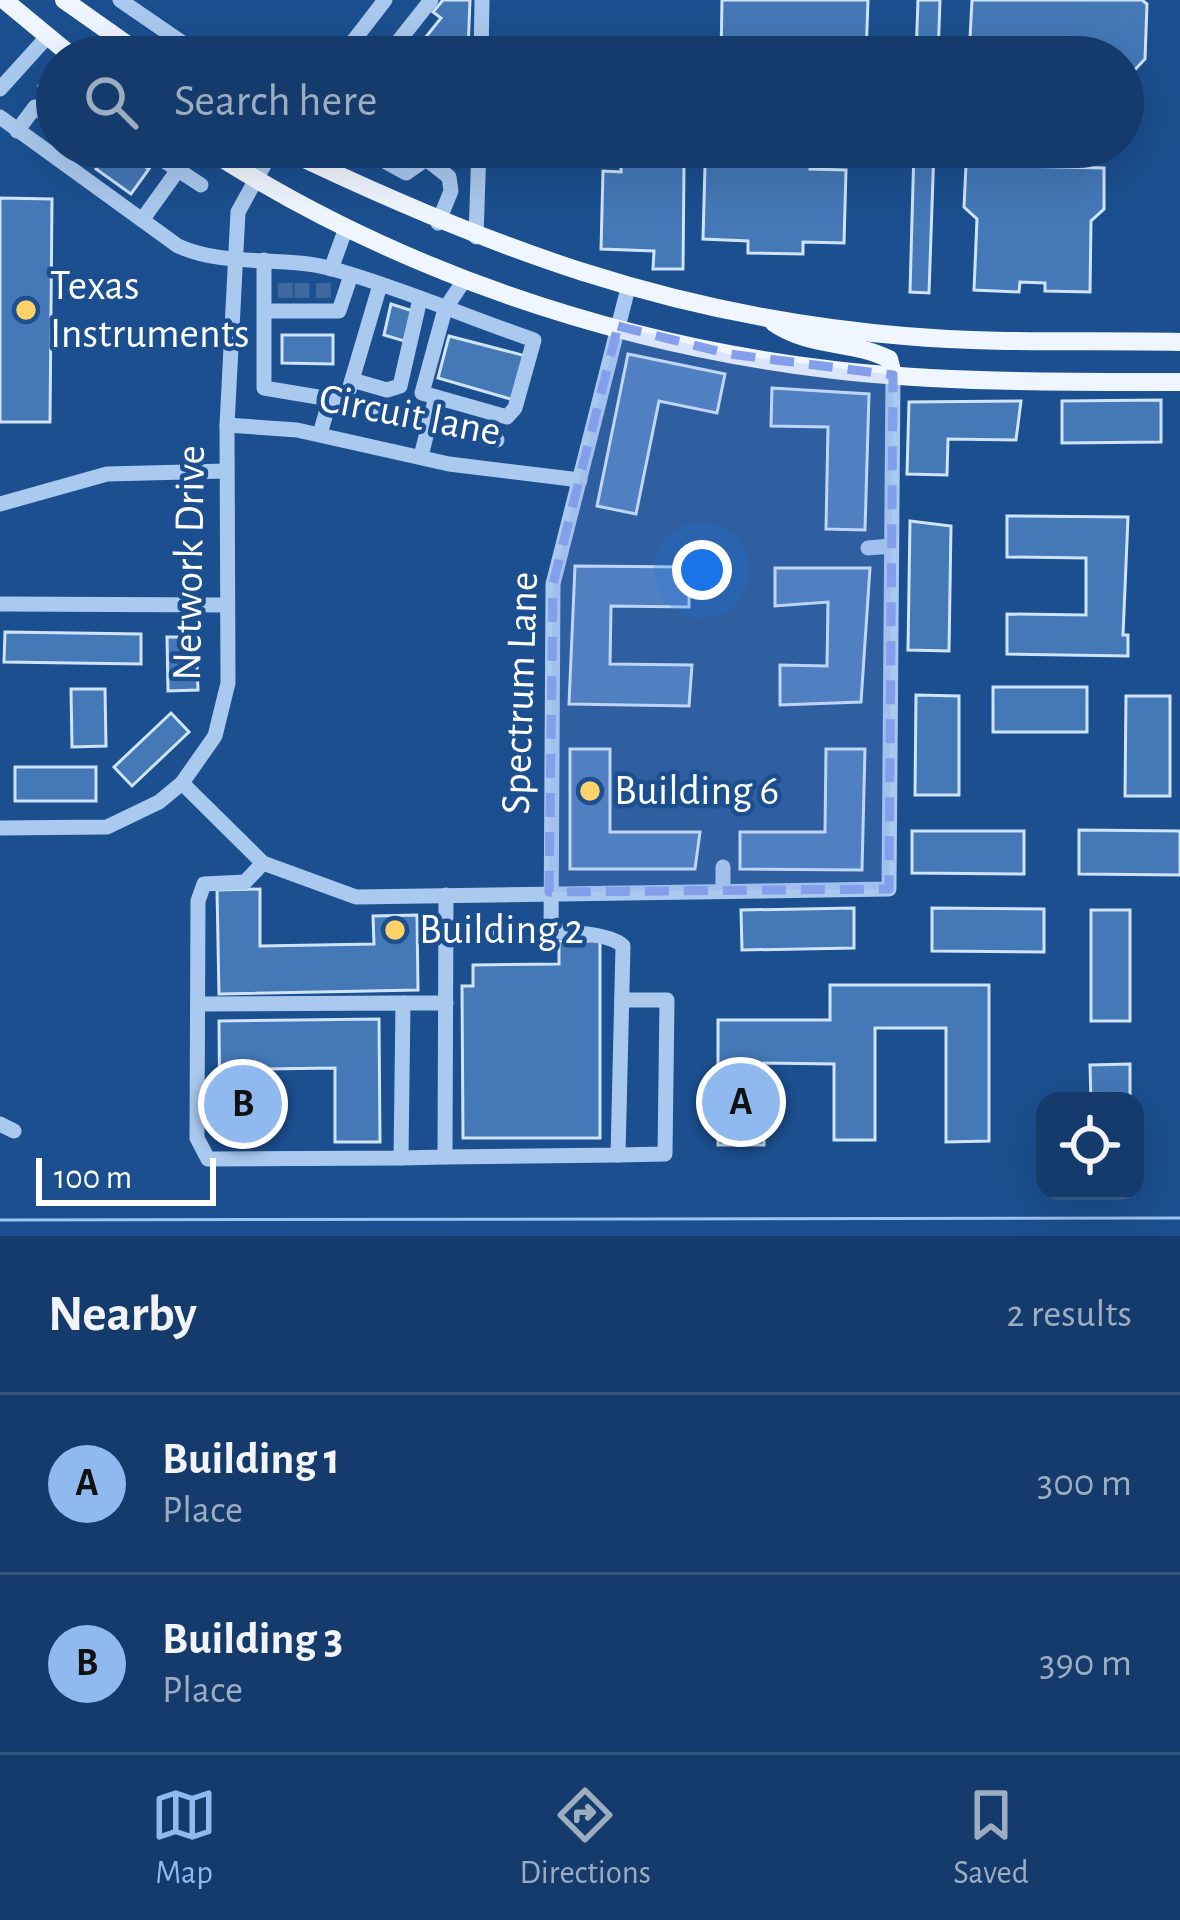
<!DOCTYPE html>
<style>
body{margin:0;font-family:"Alegreya Sans",sans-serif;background:#214673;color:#f1f3f6}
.controls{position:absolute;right:36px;bottom:36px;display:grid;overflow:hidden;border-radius:24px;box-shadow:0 12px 48px #0002}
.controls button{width:108px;height:108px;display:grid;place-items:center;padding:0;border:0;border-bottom:3px solid #33557e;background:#143b6b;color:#f1f3f6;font:60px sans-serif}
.scale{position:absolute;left:36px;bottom:30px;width:180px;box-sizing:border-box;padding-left:12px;border:6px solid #fff;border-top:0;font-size:33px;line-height:42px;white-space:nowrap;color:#fff;-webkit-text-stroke:9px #1b4f8f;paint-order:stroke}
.you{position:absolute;left:702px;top:570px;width:42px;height:42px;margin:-30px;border:9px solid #fff;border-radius:50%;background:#1a73e8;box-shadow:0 0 0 18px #1a73e833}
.badge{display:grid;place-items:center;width:78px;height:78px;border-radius:50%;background:#90b9f0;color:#111;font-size:39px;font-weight:700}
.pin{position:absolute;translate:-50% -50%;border:6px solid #fff;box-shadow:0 3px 12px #0006}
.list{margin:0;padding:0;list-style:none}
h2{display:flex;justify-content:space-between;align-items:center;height:156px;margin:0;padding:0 48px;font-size:51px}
h2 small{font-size:39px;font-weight:400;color:#9dadc1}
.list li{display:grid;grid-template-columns:78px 1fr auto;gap:36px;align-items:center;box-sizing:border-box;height:180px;padding:0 48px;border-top:3px solid #33557e}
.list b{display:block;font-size:45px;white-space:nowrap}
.list p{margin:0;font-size:39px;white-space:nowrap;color:#9dadc1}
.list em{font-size:39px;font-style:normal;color:#9dadc1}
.icon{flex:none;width:66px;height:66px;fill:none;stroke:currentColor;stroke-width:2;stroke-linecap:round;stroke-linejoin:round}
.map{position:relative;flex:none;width:1180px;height:1236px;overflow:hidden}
.search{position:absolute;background:#143b6b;box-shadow:0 12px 48px #0002;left:36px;right:36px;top:36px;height:132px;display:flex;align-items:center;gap:30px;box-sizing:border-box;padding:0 42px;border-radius:66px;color:#9dadc1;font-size:45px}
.sheet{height:516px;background:#143b6b}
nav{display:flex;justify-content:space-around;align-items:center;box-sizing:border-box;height:168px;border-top:3px solid #33557e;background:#143b6b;font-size:33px;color:#9dadc1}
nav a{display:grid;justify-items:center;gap:6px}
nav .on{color:#90b9f0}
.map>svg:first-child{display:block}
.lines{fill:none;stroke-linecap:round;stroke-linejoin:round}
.stream{stroke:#9cc4f0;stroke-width:3}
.building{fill:#4478b7;stroke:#cfe3fa;stroke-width:3}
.minor-tunnel{stroke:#3d69a0;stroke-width:15;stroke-dasharray:15 8;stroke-linecap:butt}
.minor{stroke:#a9c9ee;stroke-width:15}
.major{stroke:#f0f6ff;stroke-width:18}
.marked{fill:#839eea;fill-opacity:0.2;stroke:#839eea;stroke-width:9;stroke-dasharray:24 15;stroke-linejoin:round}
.poi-dot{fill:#ffd166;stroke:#1b4f8f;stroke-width:4.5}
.labels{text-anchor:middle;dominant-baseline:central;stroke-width:9;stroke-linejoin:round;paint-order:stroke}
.poi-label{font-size:42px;fill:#fff;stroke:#1b4f8f;text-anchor:start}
.street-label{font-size:42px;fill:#fff;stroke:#1b4f8f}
</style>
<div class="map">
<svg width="1180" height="1236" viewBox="0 0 1180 1236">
<rect width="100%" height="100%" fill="#1b4f8f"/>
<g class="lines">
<polyline class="stream" points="0,1220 1180,1218"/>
</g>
<g class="building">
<polygon points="443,0 470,0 468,51 463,57 410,57 441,18 433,12"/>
<polygon points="722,0 868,0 866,57 721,57"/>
<polygon points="918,0 940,0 938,57 916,57"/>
<polygon points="972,0 1142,0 1147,4 1145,59 1127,78 1123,57 969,57"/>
<polygon points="49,72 57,77 57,99 39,86"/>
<polygon points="112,147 149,169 131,194 96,169"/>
<polygon points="719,147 812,147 810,169 846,170 844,243 803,242 803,254 748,253 748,241 703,239 705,166 718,166"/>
<polygon points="914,148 934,148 929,293 910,292"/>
<polygon points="663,163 684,166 683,269 653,269 654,251 601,249 603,171 621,172 621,164"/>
<polygon points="966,165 1104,168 1104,209 1091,221 1090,292 1045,291 1045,283 1020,282 1019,292 974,290 977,219 964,207"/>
<polygon points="0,198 52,199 50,422 0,422"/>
<polygon points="391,304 413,311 404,341 384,335"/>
<polygon points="282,335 333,335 333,364 282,363"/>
<polygon points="449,336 526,356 514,400 438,378"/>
<polygon points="628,354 725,374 717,413 659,401 636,514 597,506"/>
<polygon points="772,388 869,394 865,530 826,529 828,427 771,426"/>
<polygon points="1161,400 1161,442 1062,443 1062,401"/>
<polygon points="1021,401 1016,440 948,439 947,475 907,474 909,402"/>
<polygon points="1007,516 1128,517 1123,635 1128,635 1128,656 1007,654 1007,614 1086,615 1086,558 1007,557"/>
<polygon points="910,521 951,526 949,651 908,650"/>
<polygon points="575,566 689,567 689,607 611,606 610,664 692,665 689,706 569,704"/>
<polygon points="775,568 870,568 861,702 780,705 780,665 827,666 828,602 775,606"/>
<polygon points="5,632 141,634 141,664 4,662"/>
<polygon points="167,637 196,637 198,690 168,691"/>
<rect x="993" y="687" width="94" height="45"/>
<polygon points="71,689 105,689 106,746 72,747"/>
<polygon points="916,695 959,696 959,795 915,795"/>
<polygon points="1126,696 1170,696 1170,796 1125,796"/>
<polygon points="171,713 189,732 132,786 114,767"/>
<polygon points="570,749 610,749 610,832 700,832 695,869 570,869"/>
<polygon points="826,749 865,749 862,870 740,869 740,832 825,832"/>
<rect x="15" y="767" width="81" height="34"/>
<polygon points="1079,830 1180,831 1180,875 1079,874"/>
<polygon points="912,831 1024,831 1024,874 912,873"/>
<polygon points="260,889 260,946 374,944 373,916 417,915 418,990 219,994 217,890"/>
<polygon points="854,908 854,948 742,950 741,910"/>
<polygon points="932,908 1044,909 1044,952 932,951"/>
<rect x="1091" y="910" width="39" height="111"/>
<polygon points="559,941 600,941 600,1138 463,1138 462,986 473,986 473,965 559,964"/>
<polygon points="830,985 989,985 989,1141 946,1142 946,1028 875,1028 875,1140 834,1140 834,1064 764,1063 764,1145 718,1145 718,1020 830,1020"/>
<polygon points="379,1019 380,1142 335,1142 335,1068 265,1069 266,1139 220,1139 219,1021"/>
<polygon points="1130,1064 1130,1101 1091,1101 1090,1065"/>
</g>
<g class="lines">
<g class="minor-tunnel">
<polyline points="285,283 286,302"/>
<polyline points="302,283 302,302"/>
<polyline points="323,283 324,302"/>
</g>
<g class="minor">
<polyline points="120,0 203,57"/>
<polyline points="352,42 372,57"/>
<polyline points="341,57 385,0"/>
<polyline points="386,57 431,0"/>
<polyline points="481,57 482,0"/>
<polyline points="0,89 47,37"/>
<path d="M0,117L178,246C228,268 281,255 333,269C401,288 467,317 534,340L515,408L507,417L422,393L445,309L465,279"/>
<polyline points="17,131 35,107 57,123"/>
<polyline points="143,147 201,185"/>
<polyline points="359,147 406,173 426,159"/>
<polyline points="411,147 449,177 451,191 438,223"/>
<polyline points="101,149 103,147"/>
<polyline points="142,220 178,170"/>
<polyline points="476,237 479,147"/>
<polyline points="264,260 264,388 330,399"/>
<polyline points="331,269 346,228"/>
<polyline points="266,311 339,311 351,275"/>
<polyline points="352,380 387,390 400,386 420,299"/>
<polyline points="346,400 497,440"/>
<polyline points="227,425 297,430 449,464 580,480"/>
<polyline points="320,434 330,399 346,400 380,285"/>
<polyline points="421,456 436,397"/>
<polyline points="0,504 107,474 226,471"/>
<polyline points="868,548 891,546"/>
<polyline points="0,604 226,605"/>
<polyline points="182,783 263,863 356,897 889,889 893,375"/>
<polyline points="0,828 107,827 159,802 182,783 215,736 228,683 227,425 238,212 274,147"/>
<polyline points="723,891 723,867"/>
<polyline points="551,934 553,584 628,288"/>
<polyline points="403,1003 446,1003"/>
<polyline points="198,1004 403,1003 401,1158 208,1159 197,1138 198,901 204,884 245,882 263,863"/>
<polyline points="0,1124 14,1131"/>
<polyline points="618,1155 665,1154 667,1000 622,1000"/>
<path d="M445,1157L618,1155L623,946C601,923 482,934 446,933"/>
<polyline points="401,1158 445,1157 446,895"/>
</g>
<g class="major">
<polyline points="4,0 73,57"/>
<polyline points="64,0 145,57"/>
<path d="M204,147C391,269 613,344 834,370C949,383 1065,382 1180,382"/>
<path d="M279,147C487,247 672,317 905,336C997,344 1089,340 1180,342"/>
<path d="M774,323C811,348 851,340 889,359L893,375"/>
</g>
</g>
<path class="marked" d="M618,326L729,354L893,375L889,889L549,892L553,584Z"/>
<g class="poi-dot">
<circle cx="26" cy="310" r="12"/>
<circle cx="590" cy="791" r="12"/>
<circle cx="395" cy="930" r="12"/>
</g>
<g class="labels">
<g class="poi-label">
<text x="50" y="286">Texas<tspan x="50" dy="48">Instruments</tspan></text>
<text x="614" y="791">Building 6</text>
<text x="419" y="930">Building 2</text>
</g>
<g class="street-label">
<text transform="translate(410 415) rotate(11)">Circuit lane</text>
<text transform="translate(189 563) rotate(-89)">Network Drive</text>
<text transform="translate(520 693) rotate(-88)">Spectrum Lane</text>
</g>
</g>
</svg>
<div class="controls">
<button><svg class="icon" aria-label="locate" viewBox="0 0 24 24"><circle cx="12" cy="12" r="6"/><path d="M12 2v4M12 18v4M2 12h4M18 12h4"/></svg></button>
</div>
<div class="scale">100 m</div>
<div class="you"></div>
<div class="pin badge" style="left:741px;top:1102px">A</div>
<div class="pin badge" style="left:243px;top:1104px">B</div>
<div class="search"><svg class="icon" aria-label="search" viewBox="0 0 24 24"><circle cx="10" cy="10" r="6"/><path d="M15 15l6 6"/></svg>Search here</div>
</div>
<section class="sheet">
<h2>Nearby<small>2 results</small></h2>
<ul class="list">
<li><span class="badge">A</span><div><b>Building 1</b><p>Place</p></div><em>300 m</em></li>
<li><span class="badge">B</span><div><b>Building 3</b><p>Place</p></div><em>390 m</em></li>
</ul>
</section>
<nav>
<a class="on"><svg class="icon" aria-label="map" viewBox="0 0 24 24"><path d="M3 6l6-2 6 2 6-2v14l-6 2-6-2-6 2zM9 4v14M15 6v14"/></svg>Map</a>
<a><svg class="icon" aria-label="directions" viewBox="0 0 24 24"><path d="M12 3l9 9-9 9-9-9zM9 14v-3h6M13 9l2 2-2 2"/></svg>Directions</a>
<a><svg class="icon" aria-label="saved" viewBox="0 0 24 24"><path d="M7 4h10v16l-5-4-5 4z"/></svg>Saved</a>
</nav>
